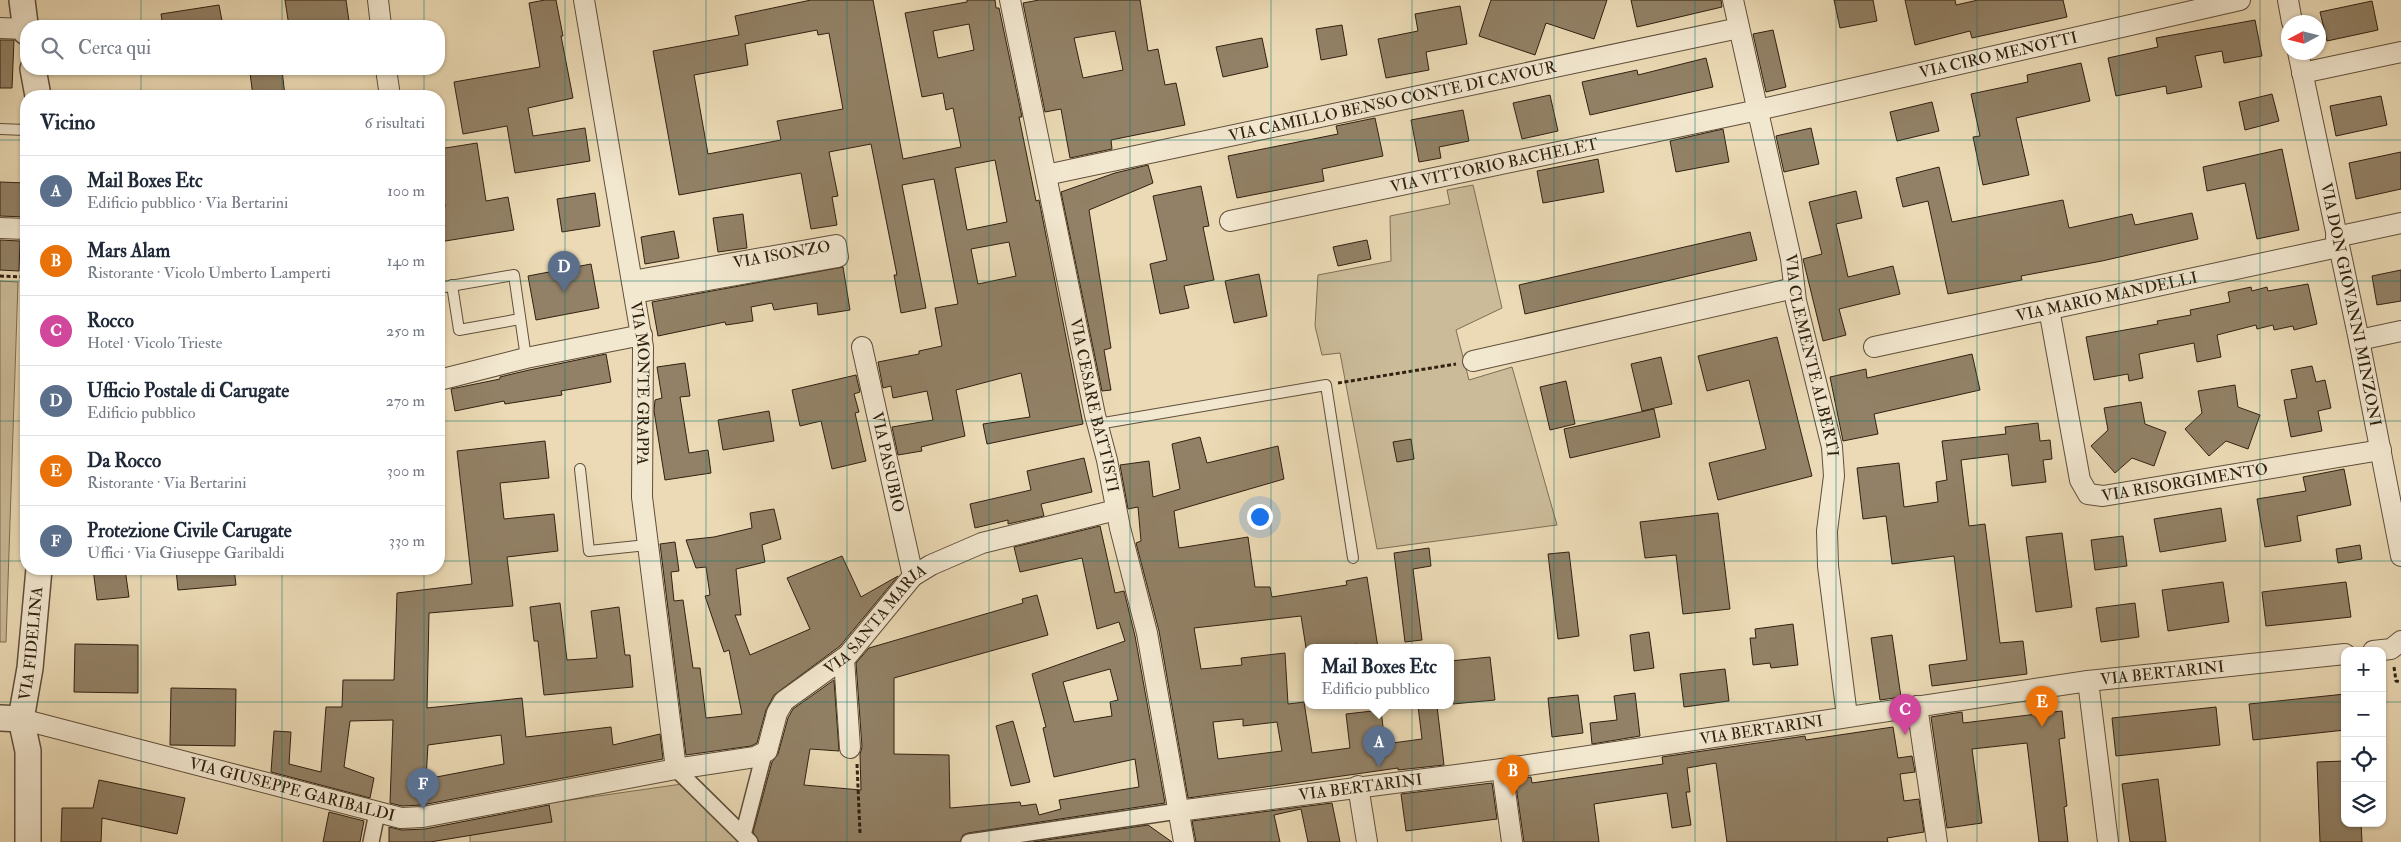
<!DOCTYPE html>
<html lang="it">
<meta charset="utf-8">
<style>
body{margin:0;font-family:"IM FELL Double Pica",serif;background:#f2f2f3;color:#1f2937}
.controls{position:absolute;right:15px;bottom:15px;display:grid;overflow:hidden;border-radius:10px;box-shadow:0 1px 4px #0004}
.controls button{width:45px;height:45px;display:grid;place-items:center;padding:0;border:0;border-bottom:1px solid #e0e1e3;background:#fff;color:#1f2937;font:25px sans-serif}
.compass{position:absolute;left:2281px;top:15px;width:45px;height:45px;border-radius:50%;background:#fff;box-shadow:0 1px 4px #0004;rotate:263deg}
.you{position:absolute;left:1259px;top:516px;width:18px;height:18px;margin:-12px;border:4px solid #fff;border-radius:50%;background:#1a73e8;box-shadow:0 0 0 8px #1a73e833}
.badge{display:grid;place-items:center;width:32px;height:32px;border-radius:50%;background:#db2777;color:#fff;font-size:16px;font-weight:700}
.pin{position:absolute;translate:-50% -41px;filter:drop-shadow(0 1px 2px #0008)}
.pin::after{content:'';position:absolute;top:26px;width:18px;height:15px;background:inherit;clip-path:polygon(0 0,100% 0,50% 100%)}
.popup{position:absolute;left:1304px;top:644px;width:150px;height:65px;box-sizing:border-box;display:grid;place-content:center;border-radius:10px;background:#fff;filter:drop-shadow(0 1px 4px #0005);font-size:16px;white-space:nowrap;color:#747a83}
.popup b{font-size:19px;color:#1f2937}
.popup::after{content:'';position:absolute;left:50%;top:100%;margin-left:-10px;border:10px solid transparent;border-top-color:#fff}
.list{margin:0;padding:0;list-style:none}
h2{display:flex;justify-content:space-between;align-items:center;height:65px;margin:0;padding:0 20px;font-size:21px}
h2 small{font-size:16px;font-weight:400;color:#747a83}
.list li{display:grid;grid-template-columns:32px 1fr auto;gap:15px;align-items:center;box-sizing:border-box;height:70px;padding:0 20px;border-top:1px solid #e0e1e3}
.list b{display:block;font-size:19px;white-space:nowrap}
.list p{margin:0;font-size:16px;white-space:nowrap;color:#747a83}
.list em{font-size:16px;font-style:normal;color:#747a83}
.icon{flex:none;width:28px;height:28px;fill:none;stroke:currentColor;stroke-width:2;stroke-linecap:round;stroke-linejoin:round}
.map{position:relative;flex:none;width:2401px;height:842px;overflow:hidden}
.search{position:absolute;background:#fff;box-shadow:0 1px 4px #0004;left:20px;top:20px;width:425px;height:55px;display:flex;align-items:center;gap:12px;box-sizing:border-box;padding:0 18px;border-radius:20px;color:#747a83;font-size:19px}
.panel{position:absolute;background:#fff;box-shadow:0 1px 4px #0004;left:20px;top:90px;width:425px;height:485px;border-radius:20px}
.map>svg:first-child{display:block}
.green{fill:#cbbb99;stroke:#7e6e55}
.building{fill:#928166;stroke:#312111;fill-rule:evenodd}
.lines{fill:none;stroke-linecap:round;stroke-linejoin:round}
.service-casing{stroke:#604f3a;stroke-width:12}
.pedestrian-casing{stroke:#604f3a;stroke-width:18}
.minor-casing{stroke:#604f3a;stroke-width:22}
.tertiary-casing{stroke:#604f3a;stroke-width:28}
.path{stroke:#312111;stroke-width:3;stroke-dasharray:4 2.5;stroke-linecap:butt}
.service{stroke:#f2e7cf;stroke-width:10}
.pedestrian{stroke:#f2e7cf;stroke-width:15}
.minor{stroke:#f2e7cf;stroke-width:20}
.tertiary{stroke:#f2e7cf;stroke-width:25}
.grid{fill:none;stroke:#0f766e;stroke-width:1;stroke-opacity:0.55}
.labels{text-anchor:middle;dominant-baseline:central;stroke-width:4;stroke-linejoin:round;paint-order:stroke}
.street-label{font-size:16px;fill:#312111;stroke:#f2e7cf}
</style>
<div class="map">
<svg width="2401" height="842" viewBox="0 0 2401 842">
<rect width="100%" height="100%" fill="#ebdab5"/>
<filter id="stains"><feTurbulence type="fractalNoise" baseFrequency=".004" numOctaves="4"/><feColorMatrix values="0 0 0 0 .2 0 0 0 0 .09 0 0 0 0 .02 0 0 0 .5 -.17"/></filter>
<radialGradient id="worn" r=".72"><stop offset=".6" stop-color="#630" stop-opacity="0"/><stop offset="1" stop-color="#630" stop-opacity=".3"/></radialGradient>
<g class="green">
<polygon points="1473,185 1502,308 1456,330 1469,380 1512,367 1557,525 1377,549 1340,353 1322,355 1315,326 1318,275 1391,261 1390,216 1450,204 1447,190"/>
<polygon points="0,281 18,282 6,642 0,642"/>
<polygon points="682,784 740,842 470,842 470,835 551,821 549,803"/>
</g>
<g class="building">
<polygon points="285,0 346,0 349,21 338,23 339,26 289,26"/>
<polygon points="545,0 556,0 563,36 561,36 573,98 528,108 533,136 585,128 590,161 515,173 507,126 463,134 454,82 540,67 529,3"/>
<path d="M811,0H873L903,159L961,147L953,108L946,110L943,93L922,97L905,13L967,2V0H995L996,8H999L1022,117H1019L1036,201L1039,200L1083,424L987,444L983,424L1030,417L1021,373L956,390L965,436L921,447L922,451L898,455L892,427L933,420L927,391L893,398L891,386L883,388L878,362L919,354V351L942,346L935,308L958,304L934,179L902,185L926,308L901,313L894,275H897L871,144L829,152L838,196L832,197L837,225L811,229L801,173L679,195L653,51L739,35L735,16ZM969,24L974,50L938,58L933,31ZM817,30L818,35L829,33L843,109L777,121L781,140L708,154L694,75L748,65L745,44ZM995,160L1007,222L967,230L955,168ZM1009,242L1016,276L978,284L971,249Z"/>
<path d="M1039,0H1140L1148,51L1158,49L1165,85L1176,83L1185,125L1111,140L1112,149L1070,158L1061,109L1045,112L1023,3ZM1115,31L1123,70L1083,78L1074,38Z"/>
<polygon points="1491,0 1607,0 1594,39 1546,23 1535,55 1479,36"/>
<polygon points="1631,0 1721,0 1722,7 1637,27"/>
<polygon points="1834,0 1873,0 1877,21 1840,28"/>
<polygon points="1905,0 1955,0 1956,5 1978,0 2063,0 2067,17 1972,38 1970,31 1915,45"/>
<polygon points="2372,1 2378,30 2327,41 2320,12"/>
<polygon points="219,5 223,26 163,26 161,14"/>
<polygon points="1460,6 1467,44 1426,52 1429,70 1386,78 1378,39 1418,31 1415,14"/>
<polygon points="2255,20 2262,56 2224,63 2222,51 2195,56 2202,87 2167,94 2166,86 2116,96 2108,58 2158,47 2156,38"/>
<polygon points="1342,25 1347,55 1321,60 1316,29"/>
<polygon points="1773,30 1786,87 1766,92 1753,34"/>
<polygon points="1262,38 1268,67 1223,77 1216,47"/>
<polygon points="0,40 14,40 12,88 0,88"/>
<polygon points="1706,58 1713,87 1590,115 1582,82 1637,70 1638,75"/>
<polygon points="2081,63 2090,101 2016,118 2029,175 1983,185 1973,137 1980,136 1971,94 2028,82 2027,75"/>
<polygon points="282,70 285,96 253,96 250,73"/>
<polygon points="2272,94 2279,121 2245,130 2239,102"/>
<polygon points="1550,95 1558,131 1522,139 1513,103"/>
<polygon points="2381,96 2387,125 2336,136 2330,106"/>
<polygon points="1932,102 1939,131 1897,141 1890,112"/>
<polygon points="1463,110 1469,141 1439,147 1441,158 1419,162 1411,120"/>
<polygon points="1375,118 1383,156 1322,169 1324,181 1237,198 1228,156 1338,134 1336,126"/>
<polygon points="1811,128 1819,164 1784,172 1776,136"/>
<polygon points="1723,129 1729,162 1676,172 1670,141"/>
<polygon points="477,143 486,201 508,197 514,230 439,242 439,208 445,207 439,149"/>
<polygon points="2282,149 2299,230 2257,239 2245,183 2207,191 2203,167"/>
<polygon points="2401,152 2401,189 2356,199 2349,163"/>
<polygon points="1598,159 1604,192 1543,203 1537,171"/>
<polygon points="1148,165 1153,183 1089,210 1111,348 1104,350 1111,390 1102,391 1061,192 1115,173"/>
<polygon points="1939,167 1952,222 2063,200 2069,228 2132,214 2135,225 2192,213 2198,239 2102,261 2021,276 2022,280 1948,294 1928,201 1903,207 1896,178"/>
<polygon points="0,182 26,183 26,217 0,216"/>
<polygon points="1201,186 1209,226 1203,227 1214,280 1184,286 1189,308 1160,314 1150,264 1167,260 1153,196"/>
<polygon points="1856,191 1862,218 1836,224 1848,277 1893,266 1900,294 1839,309 1846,335 1823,341 1803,259 1822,254 1809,202"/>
<polygon points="595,193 600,226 562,232 557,199"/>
<polygon points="743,214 747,248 718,252 713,218"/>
<polygon points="674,231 679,258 645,264 641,237"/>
<polygon points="1750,232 1757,260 1525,314 1519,285"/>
<polygon points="0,240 20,241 19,271 0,270"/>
<polygon points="1367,240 1371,259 1338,266 1333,247"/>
<polygon points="591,264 599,308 536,320 528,276"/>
<polygon points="843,267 850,310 818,315 817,303 774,310 772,303 751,307 753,321 726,325 725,322 658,336 652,302"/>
<polygon points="2401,270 2401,301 2377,305 2372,276"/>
<polygon points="1259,274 1267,316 1234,323 1225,281"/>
<polygon points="2308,284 2317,324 2294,330 2293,326 2274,330 2273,325 2257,329 2256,325 2217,335 2221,357 2197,362 2194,343 2139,354 2143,378 2129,381 2128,374 2094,380 2086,337 2158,324 2157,321 2191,315 2190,310 2230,302 2228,292 2251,287 2252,291 2267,287 2268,291"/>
<polygon points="1777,337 1812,476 1718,500 1709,463 1766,449 1749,380 1707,391 1698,356"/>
<polygon points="606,354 611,382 561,391 562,395 505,404 504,401 455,411 451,389 500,379 500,377 529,370"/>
<polygon points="1972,354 1980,390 1874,414 1878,434 1843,441 1830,377 1866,369 1867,378"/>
<polygon points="1661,357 1672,404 1642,411 1631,364"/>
<polygon points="685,363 690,396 680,397 689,453 708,450 711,473 665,480 654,411 655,400 662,398 657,367"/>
<polygon points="2312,366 2316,382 2325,380 2331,408 2318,411 2322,431 2291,437 2284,400 2297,398 2291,370"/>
<polygon points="856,375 860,392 854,394 859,412 855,413 866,461 832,469 821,421 800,426 792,390"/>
<polygon points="1566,381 1575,424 1550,430 1540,387"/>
<polygon points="2235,385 2238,407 2260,415 2248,449 2226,441 2209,456 2185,429 2202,413 2198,391"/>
<polygon points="2141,402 2145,424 2166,432 2154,466 2132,458 2115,473 2091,446 2108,430 2104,408"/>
<polygon points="1654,409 1660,437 1570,458 1564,429"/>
<polygon points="769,411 774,441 723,450 718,420"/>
<polygon points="2038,423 2040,441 2050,440 2052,459 2043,460 2046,482 2012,486 2008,454 1961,460 1969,526 1985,524 2000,643 2023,641 2027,674 1932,686 1929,665 1967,660 1954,556 1892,564 1886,516 1863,519 1857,468 1899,463 1904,507 1938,502 1936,482 1947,480 1942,441 2006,434 2005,427"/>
<path d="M1200,437L1207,463L1278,446L1284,479L1174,511L1179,548L1248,537L1255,587H1270L1272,597L1347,585L1346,581L1367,577L1378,648H1358L1357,644L1330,648H1306L1301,616L1194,628L1201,669L1242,665L1241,658L1285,653L1288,704L1304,702L1312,753L1350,748L1346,714L1381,710L1385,744L1422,739L1418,706H1437L1444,765L1398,770V768L1188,798L1159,631L1136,543L1141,541L1138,507L1128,509L1120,465L1149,461L1153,497L1180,489L1172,444ZM1243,719V726L1277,722L1282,751L1218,759L1213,722Z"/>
<polygon points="1411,439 1414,459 1397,462 1393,442"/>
<path d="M545,441L549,478L500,483L504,519L554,514L558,551L507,557L513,606L429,613L427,708L522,698L526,737L611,727L613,745L660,734L663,759L422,805L402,806L390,803L393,720L350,721L344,767L374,778L370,798L271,772L274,731L291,732L289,764L321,772L326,707H342L343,680H394L397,593L472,584L457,451ZM501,735L504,764L426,779L428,745Z"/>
<polygon points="1084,458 1092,492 1041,504 1044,516 1008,524 1008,520 975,528 970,504 1031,490 1027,471"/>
<polygon points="2344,469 2351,505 2297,516 2301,541 2265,547 2257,499 2306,491 2303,477"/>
<polygon points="2221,508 2226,541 2160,552 2154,519"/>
<polygon points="774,509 781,539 762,545 765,562 736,569 741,615 735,615 750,655 810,629 787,578 842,556 861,597 898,576 840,646 774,695 766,710 757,743 751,746 686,755 660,544 675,542 679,571 671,572 674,601 683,600 693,668 700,668 706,718 742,714 729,650 724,652 705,596 710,595 706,567 696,568 686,540 714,537 752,528 750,513"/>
<polygon points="1718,513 1730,609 1683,614 1676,555 1645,558 1640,522"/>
<path d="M1100,526L1115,593L1124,591L1135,636L1165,803L968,833L963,835L960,842H759L753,832L772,762L778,754L788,718L793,709L834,680L839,751L810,749L804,785L861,790L860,754L862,747L856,663L869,648L1023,603L1022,599L1037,595L1048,635L894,678V754L949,755L950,808L1020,802L1021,806L1036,804L1039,815L1061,809L1059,800L1139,787L1135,759L1054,777L1043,728L1046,727L1032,674L1125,641L1119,622L1097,629L1082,558L1020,572L1014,547ZM1110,669L1118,700L1110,702L1112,716L1074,722L1063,682Z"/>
<polygon points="2062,533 2072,607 2036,612 2026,537"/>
<polygon points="2123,536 2127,566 2095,570 2091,540"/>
<polygon points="2360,545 2362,559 2338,563 2336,549"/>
<polygon points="1429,548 1431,566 1413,569 1422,640 1405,642 1394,553"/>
<polygon points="1569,552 1579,636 1558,639 1548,554"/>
<polygon points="93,569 125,569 129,597 97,600"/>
<polygon points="176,569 234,569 236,585 178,590"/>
<polygon points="2223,582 2229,622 2168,631 2162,590"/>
<polygon points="2346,582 2351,617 2266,626 2262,592"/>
<polygon points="560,603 567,660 597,658 591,611 619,607 625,655 630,655 633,687 544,695 538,641 534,641 530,607"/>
<polygon points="2135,603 2139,637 2101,642 2096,608"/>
<polygon points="1793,624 1798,665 1771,668 1770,663 1753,665 1750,638 1756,638 1755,629"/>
<polygon points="1649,632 1654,668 1634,671 1630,635"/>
<polygon points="1892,635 1901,697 1880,700 1871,638"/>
<polygon points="75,644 138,645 138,693 74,692"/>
<polygon points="1490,657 1495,700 1453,704 1450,661"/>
<polygon points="1725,669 1729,701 1684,707 1680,674"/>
<polygon points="171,688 236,689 235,746 170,745"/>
<polygon points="1635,693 1640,736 1592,744 1590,723 1617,720 1614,696"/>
<polygon points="2345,694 2345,730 2253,740 2249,704"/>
<polygon points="1578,695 1583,733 1552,737 1548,698"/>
<polygon points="2216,707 2220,745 2116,756 2112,718"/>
<polygon points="2062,711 2065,738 2059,739 2067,806 2064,807 2068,842 2039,842 2027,743 1972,749 1982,823 1947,828 1931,717 1962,712 1963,723"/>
<polygon points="1013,721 1030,782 1011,786 996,726"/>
<polygon points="1893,727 1898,758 1912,756 1915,772 1900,774 1904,801 1919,799 1924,832 1887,838 1888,842 1727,842 1716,763 1687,768 1690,792 1686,792 1691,825 1672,828 1667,793 1594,804 1599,842 1524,842 1515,779 1531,777 1532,783 1663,764 1662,757 1805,736 1806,740"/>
<polygon points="2345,761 2345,823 2361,823 2362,842 2320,842 2317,762"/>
<polygon points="2158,779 2166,842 2130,842 2122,784"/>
<polygon points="99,780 185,798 177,834 102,818 101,842 61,842 62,808 93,808"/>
<polygon points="1492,783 1497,819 1406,831 1401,794"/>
<polygon points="1332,803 1340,842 1308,842 1301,809 1274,815 1280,842 1196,842 1192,821"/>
<polygon points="549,805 552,822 430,842 389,842 389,827 402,830 425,829"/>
<polygon points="329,812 364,821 360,842 323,842"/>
<polygon points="1148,825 1172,842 1033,842"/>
</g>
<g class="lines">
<g class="service-casing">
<g id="service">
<polyline points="0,129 26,130"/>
<polyline points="452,285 459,330 520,319"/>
<polyline points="439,288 514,275 526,358"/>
<polyline points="1098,424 1326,385 1353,558"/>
<polyline points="580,469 589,551 647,545"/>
</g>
</g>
<g class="pedestrian-casing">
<g id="pedestrian">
<polyline points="676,769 750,842"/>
<polyline points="743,835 764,754"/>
<polyline points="371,842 377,813"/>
<polyline points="969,842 1178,811"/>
</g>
</g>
<g class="minor-casing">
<g id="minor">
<polyline points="378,0 381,26"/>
<path id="s1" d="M584,0L643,347L642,497L676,769"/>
<path id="s2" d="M1010,0L1095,415L1107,460L1120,528L1147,633L1184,842"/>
<path id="s3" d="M1733,0L1791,259L1796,301L1832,447L1834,476L1827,531L1828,566L1847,716"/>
<polyline points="2288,0 2292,22"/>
<polyline points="0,28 26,29"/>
<path id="s4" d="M2298,52L2359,340L2401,556"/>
<polyline points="386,69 390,96"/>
<polyline points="2302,73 2401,52"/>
<path id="s5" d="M1046,175L1739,28"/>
<path id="s6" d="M1230,221L1758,110L2240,0"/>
<polyline points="0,228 26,229"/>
<polyline points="2336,237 2401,223"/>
<path id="s7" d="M632,281L836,245L838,257L634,293"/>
<path id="s8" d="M2049,309L2080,480L2088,494L2103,496L2381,450"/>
<polyline points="2359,340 2401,331"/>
<path id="s9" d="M862,347L913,576"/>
<path id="s10" d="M1874,347L2338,247"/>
<polyline points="1473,361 1794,288"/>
<polyline points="439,380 526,358 642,335"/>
<polyline points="2373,651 2391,649 2401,641"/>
<polyline points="844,659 850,748"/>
<polyline points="2088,681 2108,842"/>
<polyline points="1917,706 1937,842"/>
<path id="s11" d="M21,719L401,818L423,817L676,769L755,757L767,751L777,713L784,701L848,655L913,576L931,565L982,543L1116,510"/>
<polyline points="1502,769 1512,842"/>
<polyline points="1358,786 1367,842"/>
<path id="s12" d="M1178,811L1502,769L2088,681L2345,654"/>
</g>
</g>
<g class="tertiary-casing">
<g id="tertiary">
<polyline points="22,0 26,32"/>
<polyline points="33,69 38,96"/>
<polyline points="0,718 21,719"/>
<path id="s13" d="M28,842V751L21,719L30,668L39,569"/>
</g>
</g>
<g class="path">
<polyline points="0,276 26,277"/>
<polyline points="1338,383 1456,364"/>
<polyline points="2394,667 2396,681 2401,682"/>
<polyline points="857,764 860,833"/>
</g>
<use href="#service" class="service"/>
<use href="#pedestrian" class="pedestrian"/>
<use href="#minor" class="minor"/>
<use href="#tertiary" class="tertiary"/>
</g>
<path class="grid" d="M141,0V26M282,0V26M424,0V26M565,0V842M706,0V842M847,0V842M989,0V842M1130,0V842M1271,0V842M1412,0V842M1554,0V842M1695,0V842M1836,0V842M1977,0V842M2119,0V842M2260,0V842M141,69V96M282,69V96M424,69V96M0,140H26M439,140H2401M0,281H26M439,281H2401M0,421H26M439,421H2401M0,561H26M439,561H2401M141,569V842M282,569V842M424,569V842M0,702H2345M2382,702H2401"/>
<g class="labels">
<g class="street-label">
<text stroke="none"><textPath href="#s6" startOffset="786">VIA CIRO MENOTTI</textPath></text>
<text stroke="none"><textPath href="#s5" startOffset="354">VIA CAMILLO BENSO CONTE DI CAVOUR</textPath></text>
<text stroke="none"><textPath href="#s6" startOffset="270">VIA VITTORIO BACHELET</textPath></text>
<text stroke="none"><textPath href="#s7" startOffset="152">VIA ISONZO</textPath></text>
<text stroke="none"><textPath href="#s10" startOffset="238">VIA MARIO MANDELLI</textPath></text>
<text stroke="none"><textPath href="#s4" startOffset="258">VIA DON GIOVANNI MINZONI</textPath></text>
<text stroke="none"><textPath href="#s3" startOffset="364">VIA CLEMENTE ALBERTI</textPath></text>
<text stroke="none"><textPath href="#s1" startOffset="388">VIA MONTE GRAPPA</textPath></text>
<text stroke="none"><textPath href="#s2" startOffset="414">VIA CESARE BATTISTI</textPath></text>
<text stroke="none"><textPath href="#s9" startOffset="118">VIA PASUBIO</textPath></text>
<text stroke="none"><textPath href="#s8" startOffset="288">VIA RISORGIMENTO</textPath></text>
<text stroke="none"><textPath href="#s11" startOffset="942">VIA SANTA MARIA</textPath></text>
<text stroke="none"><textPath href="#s13" startOffset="200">VIA FIDELINA</textPath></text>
<text stroke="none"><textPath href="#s12" startOffset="994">VIA BERTARINI</textPath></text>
<text stroke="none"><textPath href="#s12" startOffset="589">VIA BERTARINI</textPath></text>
<text stroke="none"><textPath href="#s12" startOffset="184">VIA BERTARINI</textPath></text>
<text stroke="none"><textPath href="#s11" startOffset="280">VIA GIUSEPPE GARIBALDI</textPath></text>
</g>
</g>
<rect width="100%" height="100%" filter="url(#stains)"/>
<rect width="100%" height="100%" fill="url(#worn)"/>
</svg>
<div class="controls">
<button>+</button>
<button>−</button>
<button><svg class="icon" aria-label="locate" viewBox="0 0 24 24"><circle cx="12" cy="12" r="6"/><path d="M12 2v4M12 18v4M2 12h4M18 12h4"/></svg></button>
<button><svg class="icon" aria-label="layers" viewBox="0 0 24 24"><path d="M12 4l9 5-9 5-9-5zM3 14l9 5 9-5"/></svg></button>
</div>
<svg class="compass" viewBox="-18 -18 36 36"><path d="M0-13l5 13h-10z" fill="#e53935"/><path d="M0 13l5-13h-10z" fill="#747a83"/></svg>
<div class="you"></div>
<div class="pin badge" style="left:1379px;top:767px;background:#5c6f8a">A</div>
<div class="popup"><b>Mail Boxes Etc</b>Edificio pubblico</div>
<div class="pin badge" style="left:1513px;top:796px;background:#e8710a">B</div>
<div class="pin badge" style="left:1905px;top:735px;background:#d1479c">C</div>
<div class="pin badge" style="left:564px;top:292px;background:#5c6f8a">D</div>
<div class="pin badge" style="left:2042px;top:727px;background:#e8710a">E</div>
<div class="pin badge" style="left:423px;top:809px;background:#5c6f8a">F</div>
<div class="search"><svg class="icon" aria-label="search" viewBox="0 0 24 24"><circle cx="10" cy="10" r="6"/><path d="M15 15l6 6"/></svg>Cerca qui</div>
<section class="panel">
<h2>Vicino<small>6 risultati</small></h2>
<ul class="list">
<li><span class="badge" style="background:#5c6f8a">A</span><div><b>Mail Boxes Etc</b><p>Edificio pubblico · Via Bertarini</p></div><em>100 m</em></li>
<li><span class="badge" style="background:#e8710a">B</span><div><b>Mars Alam</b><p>Ristorante · Vicolo Umberto Lamperti</p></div><em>140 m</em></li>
<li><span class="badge" style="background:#d1479c">C</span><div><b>Rocco</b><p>Hotel · Vicolo Trieste</p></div><em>250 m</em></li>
<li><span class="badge" style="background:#5c6f8a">D</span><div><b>Ufficio Postale di Carugate</b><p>Edificio pubblico</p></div><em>270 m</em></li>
<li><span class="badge" style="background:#e8710a">E</span><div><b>Da Rocco</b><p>Ristorante · Via Bertarini</p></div><em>300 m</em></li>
<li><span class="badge" style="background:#5c6f8a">F</span><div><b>Protezione Civile Carugate</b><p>Uffici · Via Giuseppe Garibaldi</p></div><em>330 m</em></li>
</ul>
</section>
</div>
